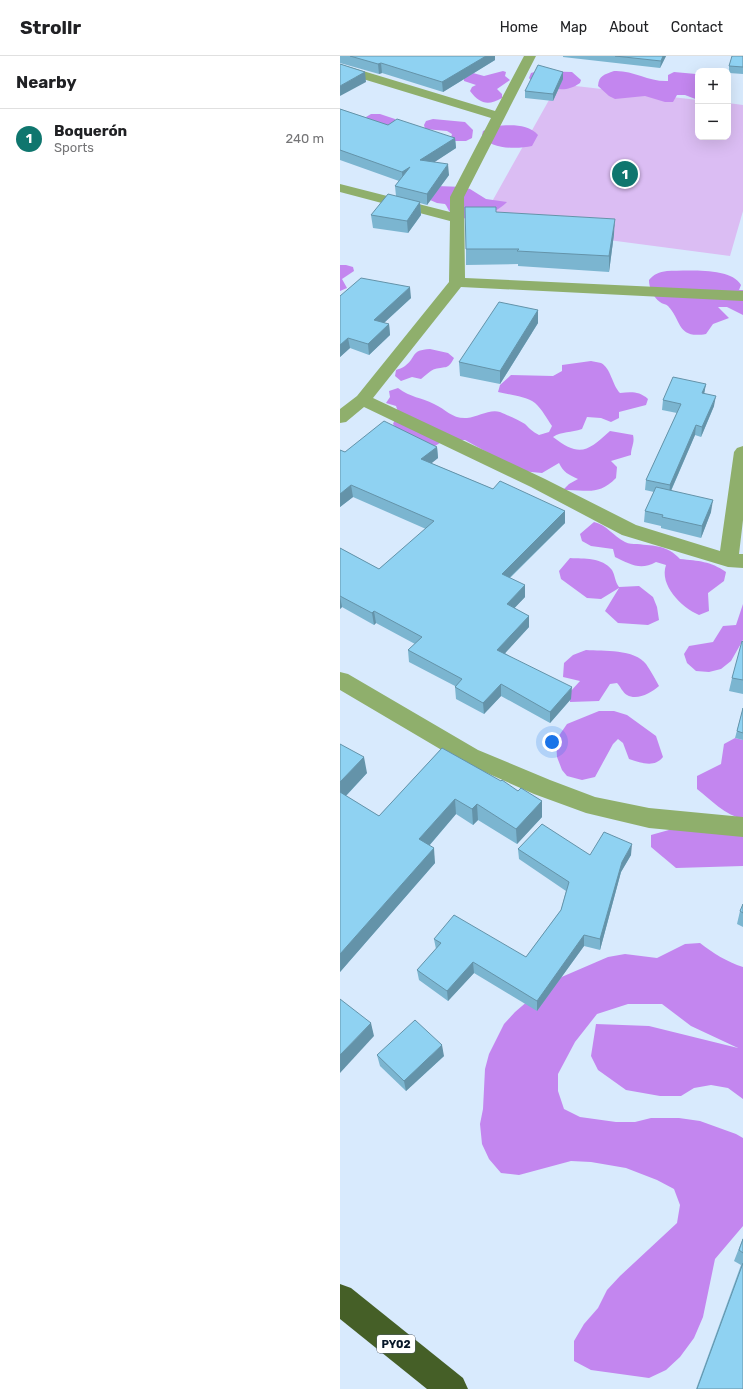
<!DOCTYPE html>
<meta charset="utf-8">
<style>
body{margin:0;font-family:Rubik,sans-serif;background:#f6f6f6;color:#202124}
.controls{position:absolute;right:12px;top:12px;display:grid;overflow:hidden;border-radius:8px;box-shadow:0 4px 16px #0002}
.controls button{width:36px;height:36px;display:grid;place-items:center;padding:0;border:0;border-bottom:1px solid #e0e0e0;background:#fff;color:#202124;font:20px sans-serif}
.you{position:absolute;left:212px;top:686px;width:14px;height:14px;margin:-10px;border:3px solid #fff;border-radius:50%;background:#1a73e8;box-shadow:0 0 0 6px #1a73e833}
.badge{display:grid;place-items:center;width:26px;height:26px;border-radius:50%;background:#0f766e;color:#fff;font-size:13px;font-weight:700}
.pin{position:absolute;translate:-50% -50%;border:2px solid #fff;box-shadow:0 1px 4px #0006}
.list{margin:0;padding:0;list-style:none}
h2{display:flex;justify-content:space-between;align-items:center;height:52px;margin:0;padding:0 16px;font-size:17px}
h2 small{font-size:13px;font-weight:400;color:#757577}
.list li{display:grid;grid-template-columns:26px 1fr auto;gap:12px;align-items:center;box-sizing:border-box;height:60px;padding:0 16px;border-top:1px solid #e0e0e0}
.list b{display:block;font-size:15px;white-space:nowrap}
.list p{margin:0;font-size:13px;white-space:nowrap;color:#757577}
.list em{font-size:13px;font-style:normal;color:#757577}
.map{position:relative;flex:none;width:403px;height:1333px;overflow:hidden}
header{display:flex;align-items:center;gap:24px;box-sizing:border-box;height:56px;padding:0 20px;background:#fff;border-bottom:1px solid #e0e0e0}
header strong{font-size:19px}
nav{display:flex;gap:22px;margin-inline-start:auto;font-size:14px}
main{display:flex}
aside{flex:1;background:#fff}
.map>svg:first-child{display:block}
.green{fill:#dbbdf3}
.forest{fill:#c386ef}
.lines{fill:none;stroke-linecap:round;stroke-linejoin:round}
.minor{fill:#8faf6c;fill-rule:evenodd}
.highway{fill:#455f27;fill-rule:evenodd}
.wall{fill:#7bb5d0}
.shaded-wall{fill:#6493a9}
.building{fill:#8fd2f2;stroke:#6493a9}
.labels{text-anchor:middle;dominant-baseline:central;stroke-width:4;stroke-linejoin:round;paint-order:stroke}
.shield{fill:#fff;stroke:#515c68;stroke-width:1}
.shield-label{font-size:11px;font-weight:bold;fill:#061627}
</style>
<header>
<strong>Strollr</strong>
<nav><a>Home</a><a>Map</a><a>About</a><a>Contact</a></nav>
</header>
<main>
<aside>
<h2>Nearby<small></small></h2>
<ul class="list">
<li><span class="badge">1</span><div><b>Boquerón</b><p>Sports</p></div><em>240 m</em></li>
</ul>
</aside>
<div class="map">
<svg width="403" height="1333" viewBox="0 0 403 1333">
<rect width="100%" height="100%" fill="#d8eafd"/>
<polygon class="green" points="218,28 358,44 358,81 388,81 388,47 403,49 403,155 390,200 140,167"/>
<g class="forest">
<path d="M163,15L166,16L165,20L170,24L157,33L162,38V42C148,50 140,48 130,35L132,31L136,29L124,25V19L133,17L144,20Z"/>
<path d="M198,15L232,16L241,24L240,27C227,36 217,34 203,29C198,28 193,27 189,22L191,17Z"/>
<path d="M274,15C293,14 309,26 328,25V19L334,16L356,18L358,20V44L345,39H337L333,46H325L305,40L275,43L269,40L258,30C259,19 264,19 274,15Z"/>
<polygon points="31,58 40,58 55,63 57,67 47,73 32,70 26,61"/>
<polygon points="93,63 125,66 133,74 132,82 126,85 110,85 112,78 107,75 85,73 84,69 86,65"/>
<path d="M155,70C169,69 188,67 198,79L192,90C178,93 149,94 142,79L143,75Z"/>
<path d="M97,130L123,131L130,133L146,143L167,146C156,158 123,170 110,156C108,154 107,150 105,148L97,147L90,144Z"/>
<polygon points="0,209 6,209 13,211 14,215 2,223 7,232 0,235"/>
<path d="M327,215C345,215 391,211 401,229L399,234H403V259L387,251H378L389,262L373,268L366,278C337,283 342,265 328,250C326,248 322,248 320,246C313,241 309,232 309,224C314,218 319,216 327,215Z"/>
<path d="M90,293L108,297L114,302C108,314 106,310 95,313C91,314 85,320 81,323L72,321L61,325L55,320L56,314C58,313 63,312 65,310C77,301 70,294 90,293Z"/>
<path d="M251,305C254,306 258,306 261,307C271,312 272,329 280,337C291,336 299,335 308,343L306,349L279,356V362L271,366L261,362L247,361L242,373C231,377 222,375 213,381C240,402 248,395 270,375L293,379C295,387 291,391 291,399L271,405L277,411L276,422C257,441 246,433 223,434L229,428L238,423C229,419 223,416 219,407L202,417L181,415L125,384L103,385L95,390L58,374L53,368L58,356L56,350L46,347L50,341L49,335L58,332C71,342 81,341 94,348C107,354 112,363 127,362C138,361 149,353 160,356C167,359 179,364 185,368C190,373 193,376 199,379L209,376L212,370C207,363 202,353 195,347C185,340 170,339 158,336L160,329L171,319L213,320L222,315V309Z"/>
<path d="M254,466C267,469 273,480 285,486C289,488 293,488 297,488C315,490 327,489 340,503C359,505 370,505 386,516L384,525L368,537L369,555L359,559C341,551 319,529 326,509L316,506C300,515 290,508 275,501L273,493L251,490L242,485L240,478Z"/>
<path d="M230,502C244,503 262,501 272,514C275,519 275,526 279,531L299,530L313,541L317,551L319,564L308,569L278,567L265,555L279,532L261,543L247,542L221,523L219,515Z"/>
<polygon points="403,548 403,584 391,605 381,613 369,616 356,615 347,607 344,598 349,590 373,586 383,570 396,569"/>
<path d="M246,594C263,595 295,593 306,608C311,615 315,623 319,630C311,637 297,645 287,639C283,637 280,630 277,627L270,628L259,645L230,646V636L240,625L223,621L224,607L233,599Z"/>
<path d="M259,655H274L287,659L316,680L323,701C314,712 302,707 289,703L283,687L278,683L273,688L255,721L242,724L227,720L222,714L217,701L216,684L227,668Z"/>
<path d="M395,682L403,684V763C385,759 371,744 357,733V720L381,708L384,688Z"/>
<polygon points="336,772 403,773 403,810 336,812 311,791 311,779"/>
<path d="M360,887C373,897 387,906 403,911V1043L388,1032L371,1029L354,1032L341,1040H320L286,1034L258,1014L251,1000L256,968L309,970L398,992L351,970L322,948H288L257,958L235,986L218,1018V1035L224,1053L240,1061L276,1066H295L311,1062H339L360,1065L396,1078L403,1082V1170L375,1203L363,1261L354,1282L340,1301L326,1314L309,1322L251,1314L234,1305V1285L244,1268L258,1252L267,1234L280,1220L337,1167L340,1149L334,1133L317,1124L286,1112L251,1106L231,1105L179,1119L161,1117L149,1103L142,1088L140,1068L143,1053L145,1013L149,998L164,968L175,956L210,926L268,901L285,898L317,902L345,888Z"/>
</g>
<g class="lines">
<g class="minor">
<polygon points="184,0 196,0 124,141 125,222 403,235 403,245 121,231 33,342 205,423 296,469 380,495 394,396 397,392 403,390 403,464 399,498 403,498 403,512 388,511 282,479 191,431 24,351 6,366 0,367 0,353 17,340 109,226 110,165 0,136 0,128 110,156 110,141 151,62 0,16 0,8 155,55"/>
<polygon points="0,616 8,618 138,694 210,724 255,741 309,752 403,761 403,781 309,772 246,757 194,738 122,706 0,634"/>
</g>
<polygon class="highway" points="0,1228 11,1232 123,1322 128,1333 87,1333 0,1263"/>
</g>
<g class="wall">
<polygon points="0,0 155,0 155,4 103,36 42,17 39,18 0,7"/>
<polygon points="223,0 326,0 320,12 223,1"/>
<polygon points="403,0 403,18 389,17 389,10"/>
<polygon points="223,16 223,23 213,45 185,42 185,35"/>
<polygon points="0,53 48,69 115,82 116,92 94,106 109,119 87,149 80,147 81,159 68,177 33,172 31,159 56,140 55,130 59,125 0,104"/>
<polygon points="156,156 274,178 269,216 178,210 178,208 126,209 126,193"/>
<polygon points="0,240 71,242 44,267 49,268 50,279 29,299 10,292 0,301"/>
<polygon points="198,254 198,267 160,328 120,320 119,306"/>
<polygon points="366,328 364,338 374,350 361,381 355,379 331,435 371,456 361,482 321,472 321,470 304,466 305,455 314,436 305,434 306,424 337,357 322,354 323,344"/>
<polygon points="97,391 98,402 91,407 153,433 225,455 225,467 170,522 185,541 174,552 189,560 189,571 165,597 231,643 210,667 161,640 144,658 116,643 115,631 115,630 69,606 68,594 75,588 36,567 34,569 2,551 0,553 0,492 39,513 86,473 13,441 0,451 0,394 5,396"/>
<polygon points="403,586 403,638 389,635 392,622"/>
<polygon points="403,652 403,684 395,682"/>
<polygon points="0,688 27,717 6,740 39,760 102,692 178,735 202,745 202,761 177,788 138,764 133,769 116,758 89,790 95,807 0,916"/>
<polygon points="178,793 250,799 291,799 281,816 260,894 244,890 197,955 134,917 108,945 79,924 77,914 96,893 94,883 186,901 221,854 226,835 179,803"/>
<polygon points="403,848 403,871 397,868 400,855"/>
<polygon points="37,999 104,1000 66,1035 40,1010"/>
<polygon points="403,1182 403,1333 356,1333 401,1209 394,1205"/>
</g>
<g class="shaded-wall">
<polygon points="146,0 155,0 155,4 103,36 102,26"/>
<polygon points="323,0 326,0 320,12 321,5"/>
<polygon points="41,7 42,17 39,18 38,8"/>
<polygon points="25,16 26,26 0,40 0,30"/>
<polygon points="223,16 223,23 213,45 213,38"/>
<polygon points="115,82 116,92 81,115 80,104"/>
<polygon points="108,108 109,119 87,149 87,138"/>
<polygon points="70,111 63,127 62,116"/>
<polygon points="80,146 81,159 68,177 67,165"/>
<polygon points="275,163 274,178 269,216 269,200"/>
<polygon points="70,231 71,242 35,275 34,264"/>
<polygon points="198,254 198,267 160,328 160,315"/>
<polygon points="49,268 50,279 29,299 28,288"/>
<polygon points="8,282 10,292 0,301 0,289"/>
<polygon points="366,328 364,338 362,337"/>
<polygon points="376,340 374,350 361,381 362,371"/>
<polygon points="356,369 355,379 329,439 330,429"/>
<polygon points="97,391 98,402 82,415 81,403"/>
<polygon points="11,429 13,441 0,451 0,438"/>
<polygon points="373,444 371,456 361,482 362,470"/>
<polygon points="225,455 225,467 162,529 162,518"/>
<polygon points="185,529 185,541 167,560 167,548"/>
<polygon points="0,540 2,551 0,553"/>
<polygon points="34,555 36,567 34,569 32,557"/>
<polygon points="189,560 189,571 158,605 157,594"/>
<polygon points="161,628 161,640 144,658 143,647"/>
<polygon points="232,631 231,643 210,667 210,656"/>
<polygon points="24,701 27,717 0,746 0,726"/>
<polygon points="115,743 116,758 81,799 79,783"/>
<polygon points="202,745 202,761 177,788 176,773"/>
<polygon points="137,748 138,764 133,769 132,753"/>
<polygon points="292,788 291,799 281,816 260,894 260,883 282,806"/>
<polygon points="94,792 95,807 0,916 0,898"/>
<polygon points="244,879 244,890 197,955 197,945"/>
<polygon points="133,906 134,917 108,945 107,935"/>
<polygon points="31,967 34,980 0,1017 0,999"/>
<polygon points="102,989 104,1000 66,1035 64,1025"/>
</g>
<g class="building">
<polygon points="10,0 146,0 102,26 41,7 38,8"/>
<polygon points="275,0 323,0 321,5"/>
<polygon points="392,0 403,0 403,11 389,10"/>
<polygon points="0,8 25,16 0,30"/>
<polygon points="198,9 223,16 213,38 185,35"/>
<polygon points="0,53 48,69 57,63 115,82 80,104 108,108 87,138 55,130 70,111 62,116 0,94"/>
<polygon points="48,138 80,146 67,165 31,159"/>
<polygon points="125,151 156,151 156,156 275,163 269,200 177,195 179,193 126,193"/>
<polygon points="21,222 70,231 34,264 49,268 28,288 8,282 0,289 0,240"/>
<polygon points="159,246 198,254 160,315 119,306"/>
<polygon points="333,321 366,328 362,337 376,340 362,371 356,369 330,429 306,424 341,348 323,344"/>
<polygon points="44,365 97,391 81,403 153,433 160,425 225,455 162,518 185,529 167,548 189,560 157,594 232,631 210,656 161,628 143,647 115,631 122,623 68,594 82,581 34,555 32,557 0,540 0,492 39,513 94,465 11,429 0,438 0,394 5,396"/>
<polygon points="316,431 373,444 362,470 322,461 323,459 305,455"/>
<polygon points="402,585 403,586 403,624 392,622"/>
<polygon points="403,652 403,677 397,675"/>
<polygon points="0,688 24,701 0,726"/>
<polygon points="102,692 161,725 162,724 178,735 181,732 202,745 176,773 137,748 132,753 115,743 79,783 94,792 0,898 0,736 39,760"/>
<polygon points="202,768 250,799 264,776 292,788 282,806 260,883 244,879 197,945 133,906 107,935 77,914 101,887 94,883 114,859 186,901 221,854 229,826 178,793"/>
<polygon points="403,848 403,857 400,855"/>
<polygon points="0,943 31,967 0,999"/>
<polygon points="75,964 102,989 64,1025 37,999"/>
<polygon points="403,1183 403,1197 399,1194"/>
<polygon points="403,1207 403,1333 357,1333"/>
</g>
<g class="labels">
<rect class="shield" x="37" y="1279" width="38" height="18" rx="3"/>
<g class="shield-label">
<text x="56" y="1288">PY02</text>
</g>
</g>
</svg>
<div class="controls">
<button>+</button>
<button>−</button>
</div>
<div class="you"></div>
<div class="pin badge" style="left:285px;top:118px">1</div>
</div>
</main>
